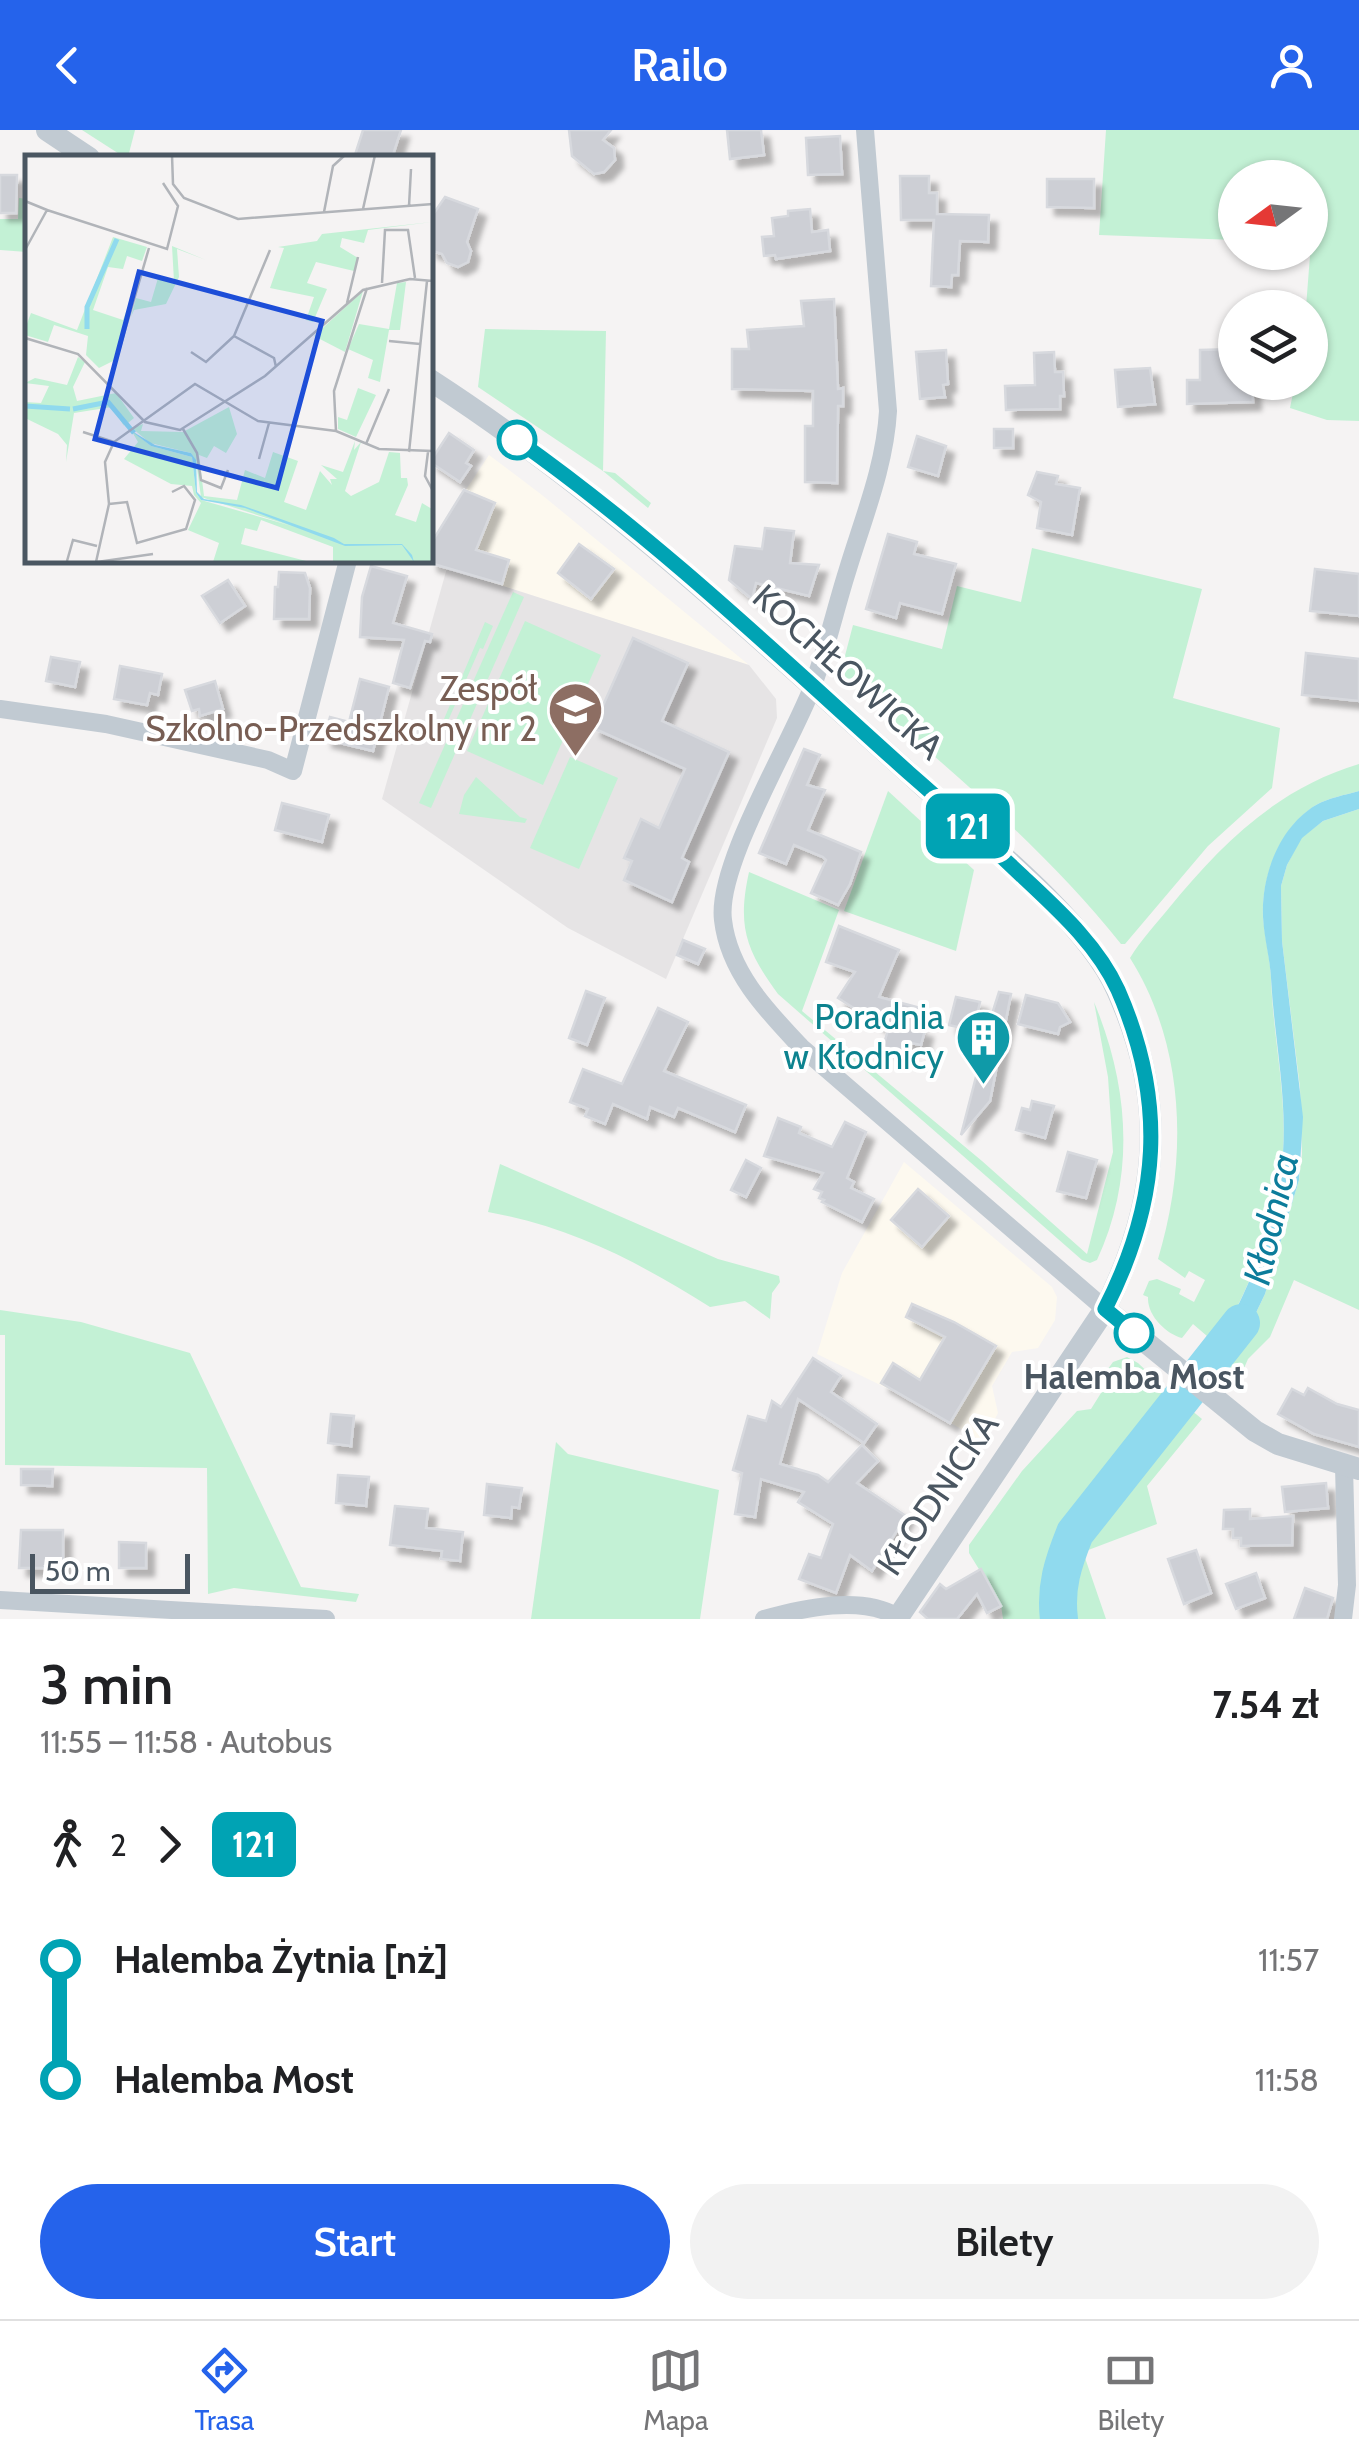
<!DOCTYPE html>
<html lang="pl">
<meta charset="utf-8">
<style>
body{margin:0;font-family:Cabin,sans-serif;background:#f2f2f2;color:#202124;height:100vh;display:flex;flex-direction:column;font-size:38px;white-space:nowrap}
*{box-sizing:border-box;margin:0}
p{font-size:32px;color:#757577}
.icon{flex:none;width:55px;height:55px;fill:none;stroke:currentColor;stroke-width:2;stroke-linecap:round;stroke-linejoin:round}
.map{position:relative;height:1489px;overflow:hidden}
.side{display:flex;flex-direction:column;background:#fff;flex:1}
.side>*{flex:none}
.badge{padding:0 20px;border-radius:15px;font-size:35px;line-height:65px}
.needle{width:65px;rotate:255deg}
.fabs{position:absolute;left:1218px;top:30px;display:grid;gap:20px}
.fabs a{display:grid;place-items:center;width:110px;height:110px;border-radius:50%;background:#fff;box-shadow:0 2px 8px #0004;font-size:50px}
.scale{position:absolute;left:30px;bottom:25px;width:160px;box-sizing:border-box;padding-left:10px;border:5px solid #4a5661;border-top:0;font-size:28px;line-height:35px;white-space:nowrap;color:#4a5661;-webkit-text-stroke:8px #fff;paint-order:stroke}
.map>.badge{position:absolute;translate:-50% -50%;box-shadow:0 0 0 5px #fff}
.legs{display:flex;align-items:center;gap:15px;height:110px;padding:0 40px;font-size:32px}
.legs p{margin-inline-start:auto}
.summary{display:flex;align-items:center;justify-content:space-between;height:170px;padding:0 40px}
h1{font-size:55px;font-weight:600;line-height:75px}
.cta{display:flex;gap:20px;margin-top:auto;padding:20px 40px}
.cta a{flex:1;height:115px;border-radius:60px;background:#2563eb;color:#fff;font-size:40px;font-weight:600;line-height:115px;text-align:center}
.cta a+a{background:#f2f2f2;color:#202124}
ul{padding:0 40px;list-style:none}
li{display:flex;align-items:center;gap:35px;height:120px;font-size:38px}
li i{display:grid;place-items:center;width:15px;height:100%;margin:0 12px;background:currentColor}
li i::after{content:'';width:25px;height:25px;margin:-12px;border:8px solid;border-radius:50%;background:#fff}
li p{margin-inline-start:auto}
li:first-child i{background:linear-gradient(#0000 50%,currentColor 0)}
li:last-child i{background:linear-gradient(currentColor 50%,#0000 0)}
header{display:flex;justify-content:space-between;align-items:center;height:130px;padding:0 40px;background:#2563eb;color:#fff;font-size:45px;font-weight:600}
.tab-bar{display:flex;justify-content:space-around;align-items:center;height:140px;border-top:2px solid #e0e0e0;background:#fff;font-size:28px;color:#757577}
.tab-bar a{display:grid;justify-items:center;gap:5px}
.tab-bar .current{color:#2563eb}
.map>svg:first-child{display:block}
.commercial{fill:#fdf9ef}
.education{fill:#e6e4e5}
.green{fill:#c3f1d5}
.water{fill:#90daee}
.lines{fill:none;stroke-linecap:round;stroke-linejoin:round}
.river{stroke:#90daee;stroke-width:38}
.building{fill:#cdcfd5;stroke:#d7d9de;stroke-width:2.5;filter:url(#shadow)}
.minor{stroke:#c1cad2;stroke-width:18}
.tertiary{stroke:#c1cad2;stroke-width:22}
.line-1-casing{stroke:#fff;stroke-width:22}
.line-1{stroke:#00a3b4;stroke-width:15}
.stop-1-dot{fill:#fff;stroke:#00a3b4;stroke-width:5}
.labels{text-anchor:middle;stroke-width:8;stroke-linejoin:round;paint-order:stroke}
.street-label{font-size:35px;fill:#4a5661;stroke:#fff}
.education-label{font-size:35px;fill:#785e54;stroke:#fff;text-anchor:end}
.culture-label{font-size:35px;fill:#0d838f;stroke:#fff;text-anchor:end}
.stop-label{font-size:35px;font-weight:bold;fill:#4a5661;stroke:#fff}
.water-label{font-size:38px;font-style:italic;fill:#0c7c9b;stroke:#fff}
.inset-river{fill:none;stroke:#90daee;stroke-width:5}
.inset-road{fill:none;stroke:#b1b4b9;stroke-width:2.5}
.view{fill:#1d4ed8;fill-opacity:0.15;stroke:#1d4ed8;stroke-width:5}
.inset-edge{fill:none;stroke:#4a5661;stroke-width:5}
</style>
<header><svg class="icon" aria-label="back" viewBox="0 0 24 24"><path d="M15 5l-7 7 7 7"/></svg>Railo<svg class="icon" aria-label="person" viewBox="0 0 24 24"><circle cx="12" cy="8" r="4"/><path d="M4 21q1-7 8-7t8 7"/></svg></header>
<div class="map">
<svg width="1359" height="1489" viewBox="0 0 1359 1489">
<defs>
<filter id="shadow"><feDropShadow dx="8" dy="8" stdDeviation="2.5" flood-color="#0004"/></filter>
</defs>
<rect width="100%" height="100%" fill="#f5f3f3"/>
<g class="commercial">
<polygon points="489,325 542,365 749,535 420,430 430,430 430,414"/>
<polygon points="904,1032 1052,1157 1057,1167 1055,1190 1038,1218 1012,1222 992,1256 998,1283 983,1312 917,1273 817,1224 842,1143"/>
</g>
<polygon class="education" points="447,438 749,535 776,569 777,588 666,849 568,798 382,669"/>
<g class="green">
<polygon points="82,0 135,0 128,27 124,27"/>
<polygon points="1106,0 1359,0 1359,291 1327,290 1290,278 1295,253 1310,252 1310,178 1306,177 1311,113 1310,48 1235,48 1235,110 1099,105"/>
<polygon points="19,68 27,69 27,122 0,120 0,89 18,89"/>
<polygon points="485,199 606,201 603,341 615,343 651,373 648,378 603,341 478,257"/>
<path d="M 1032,418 L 1202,459 L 1173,568 L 1280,598 L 1272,658 L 1208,716 L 1125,814 L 1121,814 C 1042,715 942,633 846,550 L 841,541 L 853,495 L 942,519 L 957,456 L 1021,472 Z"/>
<polygon points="513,462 524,467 431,678 419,673"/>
<polygon points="525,491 601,525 543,655 467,621"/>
<polygon points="485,492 493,496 483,519 480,518 440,609 436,608"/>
<polygon points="570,627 618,648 579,739 530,718"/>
<path d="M 1359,634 L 1359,661 C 1345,665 1328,668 1316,675 C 1280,698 1261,746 1263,788 C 1265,808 1270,828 1271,848 C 1273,907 1287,965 1283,1023 C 1279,1086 1244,1179 1206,1228 L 1214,1212 L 1193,1194 L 1182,1208 C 1167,1204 1147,1186 1148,1167 L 1143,1165 L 1149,1151 L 1157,1149 L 1181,1159 L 1179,1164 L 1194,1172 L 1205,1150 L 1189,1141 L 1185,1148 L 1158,1129 C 1188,1030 1186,917 1130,828 C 1141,810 1156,794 1169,778 C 1221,714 1278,658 1359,634 Z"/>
<polygon points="476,647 520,687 527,689 525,693 459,684 464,665"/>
<polygon points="888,661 974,740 956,821 844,781"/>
<polygon points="1359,679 1359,1180 1294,1150 1270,1207 1248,1229 1241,1245 1224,1233 1252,1191 1265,1164 1299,1050 1302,1024 1300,958 1282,811 1281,756 1287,735 1301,708 1323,691"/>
<path d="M 749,742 L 839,780 L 802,881 L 982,1031 L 1087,1124 L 1113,1022 L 1108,947 L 1094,872 C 1129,956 1136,1046 1097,1130 L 1090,1133 L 1082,1130 L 778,864 C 746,820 737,797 749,742 Z"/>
<path d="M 500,1034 L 718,1129 L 779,1146 L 780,1152 L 772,1163 L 770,1189 L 745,1171 L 710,1177 C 636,1131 574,1098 488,1082 Z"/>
<polygon points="0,1180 81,1192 190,1223 301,1457 359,1464 356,1472 234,1458 208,1464 207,1338 5,1335 5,1205 0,1205"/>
<polygon points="1127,1227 1138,1233 1174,1267 1133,1320 1145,1327 1185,1275 1202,1289 1147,1356 1157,1394 1083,1422 1106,1489 1003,1489 1001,1475 969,1423 969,1415 1022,1341 1077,1281 1091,1279 1101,1263 1097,1254 1113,1232"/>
<polygon points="556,1312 568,1324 719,1360 700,1489 531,1489"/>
</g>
<path class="water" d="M 1359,661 L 1359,679 L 1323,691 L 1302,708 L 1287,735 L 1281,756 L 1282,811 L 1303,987 L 1299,1050 L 1265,1164 L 1252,1191 L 1218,1239 L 1206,1228 C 1244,1180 1279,1085 1283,1023 C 1287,965 1274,906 1271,848 C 1270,828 1264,808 1263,787 C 1261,746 1279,697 1316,675 C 1328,668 1345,665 1359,661 Z"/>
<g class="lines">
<path class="river" d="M 1059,1489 C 1055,1457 1063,1433 1075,1403 L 1241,1193"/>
</g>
<g class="building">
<polygon points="363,0 401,0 392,28 354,28"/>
<polygon points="569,0 611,0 603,10 614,18 615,30 604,42 594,44 572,26"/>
<polygon points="727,0 761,0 764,25 730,29"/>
<polygon points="840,6 842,44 808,45 806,8"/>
<polygon points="0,45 17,45 16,83 0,83"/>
<polygon points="900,46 929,46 929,63 937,63 937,84 989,85 988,112 960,111 958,145 952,145 951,157 931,156 934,90 901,90"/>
<polygon points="1047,49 1094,49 1094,78 1047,77"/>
<polygon points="445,67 478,79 467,112 471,121 468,132 458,137 447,133 442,124 430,120 430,89"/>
<polygon points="810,79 812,102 828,100 830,121 776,129 775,125 764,126 762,107 774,106 772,88 788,86 788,81"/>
<polygon points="834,169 838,259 843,258 843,276 838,276 837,353 805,352 805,296 813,296 813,261 732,259 732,219 749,219 747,200 804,196 801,171"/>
<polygon points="1235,219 1235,252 1252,252 1253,272 1187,274 1187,250 1200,250 1200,220"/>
<polygon points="946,220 948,254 943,255 945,267 920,269 916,222"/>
<polygon points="1054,222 1055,242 1063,242 1064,266 1060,266 1060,279 1006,280 1005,256 1035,255 1034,223"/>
<polygon points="1150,238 1155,274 1118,277 1115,240"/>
<rect x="994" y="299" width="19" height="19"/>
<polygon points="449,303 474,320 466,333 471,336 460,352 430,332"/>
<polygon points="917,306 946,316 938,346 908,337"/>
<polygon points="1037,342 1058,346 1056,354 1080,358 1072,405 1037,398 1041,372 1028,365"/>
<polygon points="464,360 495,373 476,420 509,430 502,454 430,433 430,415"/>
<polygon points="765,398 794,401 790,433 819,435 809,466 756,453 752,469 729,450 735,416 762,419"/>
<polygon points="888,404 917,412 914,424 956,434 942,484 900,473 896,488 866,479"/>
<polygon points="579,414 614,439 591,469 558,443"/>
<polygon points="371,436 407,446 393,493 432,504 430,512 425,511 410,558 393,553 404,510 360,507 362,467"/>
<polygon points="1315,439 1359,444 1359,486 1310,481"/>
<polygon points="279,442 305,443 310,458 309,489 274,489 275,457 278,457"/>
<polygon points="228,450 245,476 220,493 202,466"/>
<polygon points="633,508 688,533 662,591 729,622 682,728 689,732 672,772 624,750 632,731 624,728 641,689 659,698 685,639 593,598"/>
<polygon points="1306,523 1359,529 1359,571 1302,565"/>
<polygon points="51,527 80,532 75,557 46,551"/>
<polygon points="120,536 162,544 158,565 150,563 147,575 114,569"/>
<polygon points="360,549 389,557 373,621 324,609 330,587 349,592"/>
<polygon points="215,551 223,579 200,586 199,579 192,581 185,560"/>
<polygon points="804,619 820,625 807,655 825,660 808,700 861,722 850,754 838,775 811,763 826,730 823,727 794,715 786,734 759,723"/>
<polygon points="282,673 329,685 322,712 275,700"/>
<polygon points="839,796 899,820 879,867 920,878 915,898 925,900 921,915 906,912 903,922 883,917 888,900 838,868 855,842 826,832"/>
<polygon points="683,810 705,819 698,834 677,825"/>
<polygon points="586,861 605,868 587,915 569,908"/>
<polygon points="999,862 1011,864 990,971 961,1005 987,904 949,895 956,867 980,872 978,881 992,884"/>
<polygon points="1026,865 1058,873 1070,892 1060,897 1058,904 1018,894"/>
<polygon points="658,878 688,892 664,941 746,975 735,1002 678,978 674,987 650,977 647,989 613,974 605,994 585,986 588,979 570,972 583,939 622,954"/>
<polygon points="1032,971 1054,976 1045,1008 1016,1000 1022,978 1030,980"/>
<polygon points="778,988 801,997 799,1003 832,1017 845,992 866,1002 847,1048 854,1052 851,1058 874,1069 862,1092 822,1072 824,1070 819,1068 822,1062 814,1059 823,1043 764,1026"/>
<polygon points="1068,1022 1097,1030 1086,1068 1057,1061"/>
<polygon points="746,1030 761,1038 746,1067 731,1060"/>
<polygon points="918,1059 949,1086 922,1117 891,1090"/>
<polygon points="912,1174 954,1192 996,1216 950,1293 881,1253 893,1233 920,1250 945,1207 906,1187"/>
<polygon points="813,1228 841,1246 831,1262 877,1294 864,1313 798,1269 780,1334 818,1345 828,1352 862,1315 878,1331 857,1353 906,1386 872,1441 850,1425 836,1463 799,1449 809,1424 821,1428 833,1394 798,1372 804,1362 761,1349 755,1387 735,1384 742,1343 733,1340 748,1286 766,1291 772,1271 781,1277"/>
<polygon points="1308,1258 1337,1274 1359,1280 1359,1317 1314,1304 1278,1284 1292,1259 1304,1265"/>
<polygon points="331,1284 354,1286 351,1316 328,1313"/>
<polygon points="21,1339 53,1339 52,1356 21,1355"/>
<polygon points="338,1345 369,1347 366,1376 336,1373"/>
<polygon points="1326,1353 1328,1378 1285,1382 1282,1357"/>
<polygon points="487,1354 522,1358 519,1378 512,1377 511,1388 484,1385"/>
<polygon points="395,1376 428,1379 426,1398 463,1402 460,1431 441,1429 442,1421 390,1415"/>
<polygon points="1250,1379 1250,1389 1293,1386 1292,1415 1241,1416 1241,1408 1233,1408 1233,1399 1223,1399 1224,1380"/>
<polygon points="21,1400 63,1400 63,1438 19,1438"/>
<polygon points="119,1412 146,1413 146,1438 119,1438"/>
<polygon points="1196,1420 1211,1463 1184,1474 1168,1429"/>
<polygon points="981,1439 1001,1476 987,1483 977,1464 957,1489 928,1489 920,1482 940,1454 946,1459"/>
<polygon points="1256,1443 1265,1468 1236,1479 1226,1454"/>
<polygon points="1305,1458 1333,1468 1327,1489 1294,1489"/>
</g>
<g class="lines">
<g class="minor">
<path d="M 865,0 L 888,281 C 885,336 863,389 847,442 C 835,480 826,521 812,558 C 790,615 716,736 723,790 C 729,842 767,881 801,917 L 1105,1179"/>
<polyline points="0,579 106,594 268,630 293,641 348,430"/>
<polyline points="0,1470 326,1489"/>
<path d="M 764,1489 C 803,1478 861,1465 898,1487"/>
<polyline points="1343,1489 1347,1455 1344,1336"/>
</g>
<g class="tertiary">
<polyline points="47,0 89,28"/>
<path d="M 430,250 C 608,365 763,512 920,653 C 978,705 1087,791 1117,860 C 1168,972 1159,1071 1105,1179 L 897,1489"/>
<polyline points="1105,1179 1255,1301 1278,1314 1359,1339"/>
</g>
</g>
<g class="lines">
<defs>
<path id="line-1" d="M 517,310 C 657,409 782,529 909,643 C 947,676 984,710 1021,745 C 1056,778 1097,814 1118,860 C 1167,972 1160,1071 1105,1179 L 1134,1203"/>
</defs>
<use href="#line-1" class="line-1-casing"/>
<use href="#line-1" class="line-1"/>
</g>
<defs>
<symbol id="school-pin" viewBox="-11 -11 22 30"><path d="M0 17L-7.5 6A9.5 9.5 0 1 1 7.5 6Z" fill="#8d6e63" stroke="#fff"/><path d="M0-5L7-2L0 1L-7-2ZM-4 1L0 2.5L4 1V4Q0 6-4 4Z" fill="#fff"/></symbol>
<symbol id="building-pin" viewBox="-11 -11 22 30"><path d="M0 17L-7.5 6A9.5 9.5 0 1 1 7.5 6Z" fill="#0f9aa8" stroke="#fff"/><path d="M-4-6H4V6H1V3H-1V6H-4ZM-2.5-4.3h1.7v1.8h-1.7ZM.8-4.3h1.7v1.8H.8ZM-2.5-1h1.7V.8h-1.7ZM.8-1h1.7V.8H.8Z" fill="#fff"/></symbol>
</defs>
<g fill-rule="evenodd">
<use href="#school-pin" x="544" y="548" width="63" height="86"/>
<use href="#building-pin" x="952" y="876" width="63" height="86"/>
</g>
<g class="stop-1-dot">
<circle cx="517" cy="310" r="18"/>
<circle cx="1134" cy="1203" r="18"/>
</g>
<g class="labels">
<g class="street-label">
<text transform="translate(848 542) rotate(42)" y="12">KOCHŁOWICKA</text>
<text transform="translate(938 1364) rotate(-56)" y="12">KŁODNICKA</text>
</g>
<g class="education-label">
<text x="537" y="571">Zespół<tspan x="537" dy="40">Szkolno-Przedszkolny nr 2</tspan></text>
</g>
<g class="culture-label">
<text x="944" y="899">Poradnia<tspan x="944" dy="40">w Kłodnicy</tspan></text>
</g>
<g class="stop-label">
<text x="1134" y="1259">Halemba Most</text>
</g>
<g class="water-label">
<text transform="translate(1271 1089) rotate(-77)" y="13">Kłodnica</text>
</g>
</g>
<g transform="translate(25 25)">
<rect width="408" height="408" fill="#f5f3f3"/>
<path d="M 407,67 L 343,75 L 339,88 L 317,83 L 315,92 L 333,103 L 329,116 L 291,107 L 282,128 L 302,134 L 288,167 L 281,165 L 289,142 L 245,133 L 259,93 L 253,92 L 292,86 L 297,79 ZM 88,82 L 122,92 L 117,106 L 102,101 L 98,114 L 83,112 L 68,155 L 98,165 L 114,122 L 88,206 L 74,213 L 61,200 L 63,181 L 29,170 L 23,187 L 0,180 L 0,174 L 6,158 L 52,175 ZM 147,91 L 181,105 L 152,94 L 154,122 L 141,149 L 109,155 L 106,162 L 111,143 L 126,147 L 133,123 L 149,126 ZM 381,127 L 375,175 L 364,175 L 355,227 L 343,223 L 348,205 L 323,194 L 334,169 L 364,174 L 372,128 ZM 338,136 L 320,197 L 289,181 ZM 53,202 L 60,207 L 48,232 L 52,246 L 91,238 L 109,263 L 103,268 L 97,262 L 99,271 L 87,252 L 49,258 L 41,307 L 42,290 L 33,279 L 0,263 L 0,247 L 16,248 L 24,231 L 0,228 L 10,223 L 42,230 ZM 333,233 L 351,240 L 331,282 L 313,274 L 313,262 L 322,265 ZM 204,252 L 212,279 L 201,298 L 189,291 L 182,303 L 174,300 L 179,341 L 212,345 L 220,315 L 240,323 L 248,297 L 273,306 L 259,347 L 281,355 L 295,316 L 307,330 L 305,324 L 312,324 L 296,310 L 318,317 L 330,286 L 329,295 L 336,287 L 320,336 L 326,341 L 354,327 L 364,297 L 375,298 L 376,323 L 382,323 L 383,330 L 370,360 L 391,367 L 397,348 L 407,354 L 407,407 L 308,407 L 308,392 L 236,365 L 232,376 L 220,373 L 216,389 L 285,407 L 188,407 L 194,388 L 163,375 L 176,348 L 169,340 L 167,331 L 146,329 L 99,304 L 113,287 L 106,275 L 126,291 L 167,302 L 171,338 L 176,345 L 267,371 L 176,342 L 171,306 L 166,298 L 125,288 L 107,273 L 118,269 L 116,276 L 158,277 Z" fill="#c3f1d5"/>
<path d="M 105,275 L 130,290 L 166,298 L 171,305 L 172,337 L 179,344 L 216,350 L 309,383 L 319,389 L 377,389 L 387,400 L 389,407 L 377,390 L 320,391 L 220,353 L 176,345 L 171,338 L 167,302 L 126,291 Z" fill="#90daee"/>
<path class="inset-river" d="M 62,174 L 62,152 L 92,84M 0,251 L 45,254M 48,254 L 83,247 L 109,278"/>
<path class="inset-road" d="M 147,0 L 148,29 L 159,43 L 213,64 L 408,49M 0,46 L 22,55 L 0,95M 384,51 L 386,14M 338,54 L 350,0M 22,55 L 142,94 L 153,51 L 138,28M 299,57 L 308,11 L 320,0M 245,95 L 209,181 L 249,203 L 251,212M 357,128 L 360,75 L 383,75 L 390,123M 322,148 L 333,102M 0,183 L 53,199 L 120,267 L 155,275 L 240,221 L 338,135 L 385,124 L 408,126M 364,186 L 395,189M 166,197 L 181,207 L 209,181M 85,227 L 124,93M 158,274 L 172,298 L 176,325 L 196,333 L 203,315M 311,276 L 309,236 L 342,133M 58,277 L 89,287M 341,289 L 364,234M 384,297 L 402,126M 403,297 L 400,321 L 408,336M 234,304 L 244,268M 84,349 L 102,347 L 112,388 L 161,374 L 170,345 L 159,331 L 147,337M 42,406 L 48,385 L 72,391M 71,407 L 84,349 L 80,307 L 89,287 L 170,229 L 233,266 L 311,276 L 354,294 L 408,296M 72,407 L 128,399"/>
<path class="view" d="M 114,117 L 297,166 L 252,333 L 70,284 Z"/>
<rect width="408" height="408" class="inset-edge"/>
</g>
</svg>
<div class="fabs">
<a><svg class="needle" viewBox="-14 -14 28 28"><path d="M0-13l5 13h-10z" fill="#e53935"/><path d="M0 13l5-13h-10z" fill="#757577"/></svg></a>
<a><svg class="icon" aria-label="layers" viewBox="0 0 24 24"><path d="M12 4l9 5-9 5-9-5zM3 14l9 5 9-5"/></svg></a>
</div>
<div class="scale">50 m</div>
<b class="badge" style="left:968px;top:696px;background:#00a3b4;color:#fff">121</b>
</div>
<section class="side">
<div class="summary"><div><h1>3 min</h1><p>11:55 – 11:58 · Autobus</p></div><b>7.54 zł</b></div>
<div class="legs"><svg class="icon" aria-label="walk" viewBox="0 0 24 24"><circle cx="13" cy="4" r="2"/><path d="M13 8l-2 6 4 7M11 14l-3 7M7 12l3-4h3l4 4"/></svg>2<svg class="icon" aria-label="forward" viewBox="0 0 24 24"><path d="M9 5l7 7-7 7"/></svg><b class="badge" style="background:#00a3b4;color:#fff">121</b></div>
<ul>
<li><i style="color:#00a3b4"></i><b>Halemba Żytnia [nż]</b><p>11:57</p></li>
<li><i style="color:#00a3b4"></i><b>Halemba Most</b><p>11:58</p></li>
</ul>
<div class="cta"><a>Start</a><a>Bilety</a></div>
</section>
<nav class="tab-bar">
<a class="current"><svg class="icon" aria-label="directions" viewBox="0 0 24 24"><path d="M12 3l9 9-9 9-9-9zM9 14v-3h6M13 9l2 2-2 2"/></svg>Trasa</a>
<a><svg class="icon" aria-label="map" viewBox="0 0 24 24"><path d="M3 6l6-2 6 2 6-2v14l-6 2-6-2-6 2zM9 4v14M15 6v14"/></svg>Mapa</a>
<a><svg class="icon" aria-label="tickets" viewBox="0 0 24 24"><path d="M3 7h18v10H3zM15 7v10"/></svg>Bilety</a>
</nav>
